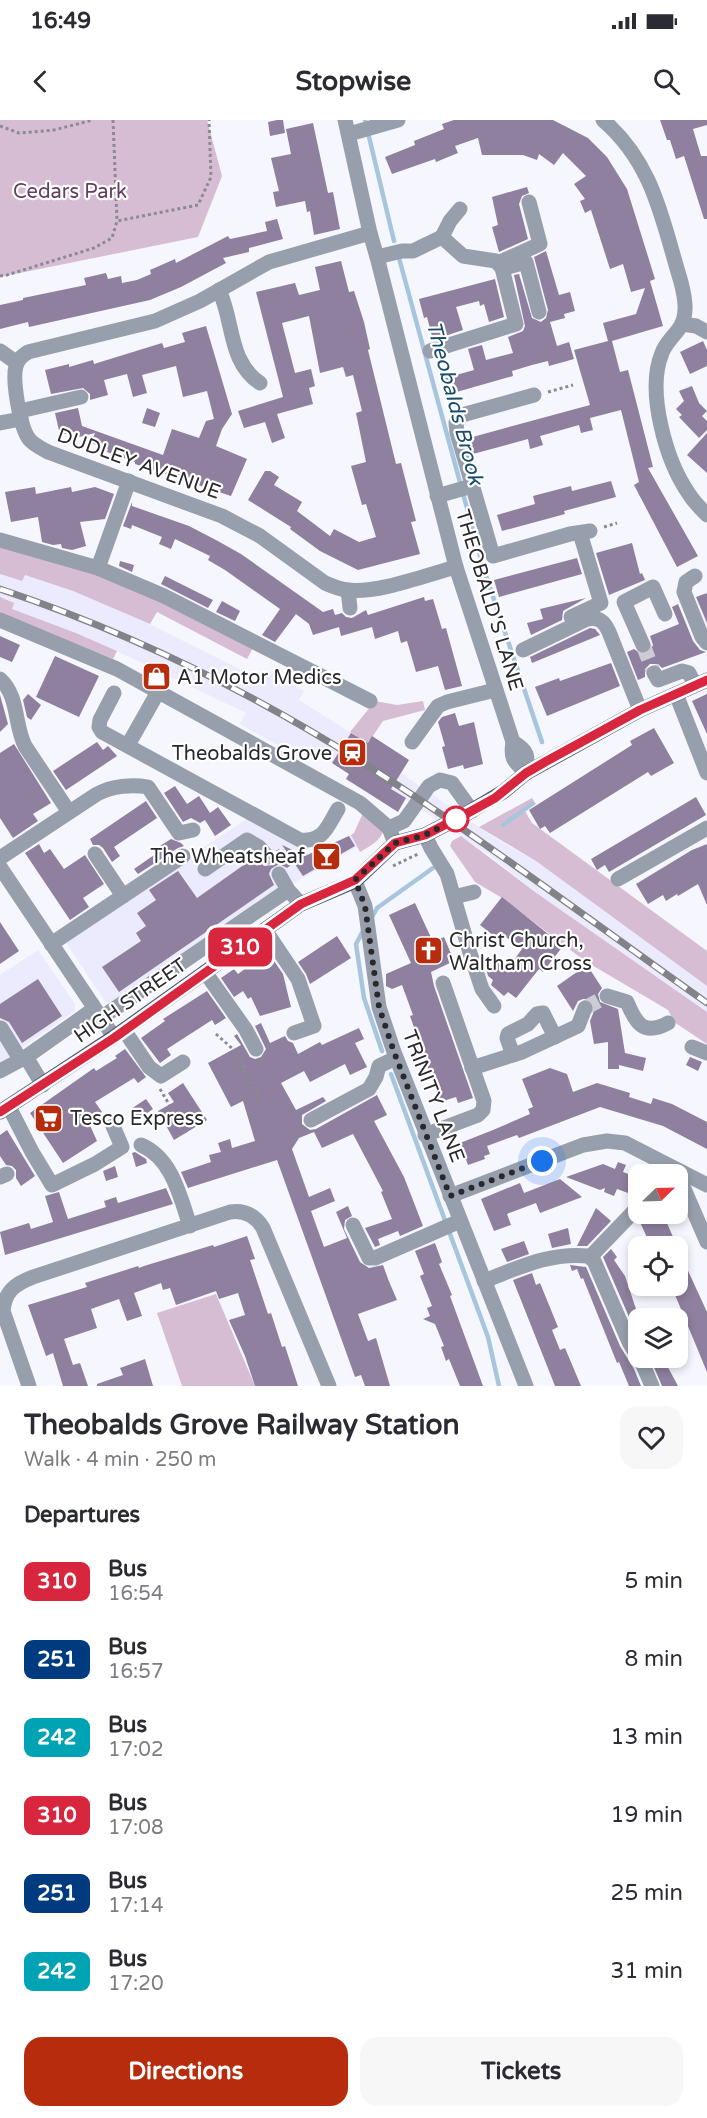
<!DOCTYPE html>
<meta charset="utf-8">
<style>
body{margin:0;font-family:"Varela Round",sans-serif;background:#f7f7f7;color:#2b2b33;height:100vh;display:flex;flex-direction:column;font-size:22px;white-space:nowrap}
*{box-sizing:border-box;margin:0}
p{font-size:20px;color:#7c7c81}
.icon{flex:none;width:33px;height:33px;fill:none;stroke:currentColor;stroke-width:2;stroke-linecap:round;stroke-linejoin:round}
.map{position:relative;height:1266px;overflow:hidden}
.panel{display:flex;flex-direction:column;background:#fff;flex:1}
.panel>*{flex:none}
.badge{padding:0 12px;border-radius:9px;font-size:21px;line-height:39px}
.needle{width:39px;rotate:67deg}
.buttons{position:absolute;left:628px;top:1044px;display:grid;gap:12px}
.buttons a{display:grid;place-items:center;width:60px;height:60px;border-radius:12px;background:#fff;box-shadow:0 3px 9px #0003;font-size:30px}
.you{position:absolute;width:30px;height:30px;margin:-15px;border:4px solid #fff;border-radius:50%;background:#1a73e8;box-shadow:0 0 0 9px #1a73e833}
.map>.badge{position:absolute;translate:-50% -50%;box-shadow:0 0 0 3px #fff}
h2{padding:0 24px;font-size:22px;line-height:54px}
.round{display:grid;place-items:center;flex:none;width:63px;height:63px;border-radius:18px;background:#f7f7f7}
.overview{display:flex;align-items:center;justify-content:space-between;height:102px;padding:0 24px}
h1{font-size:28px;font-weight:800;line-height:45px}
.action{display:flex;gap:12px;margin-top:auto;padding:12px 24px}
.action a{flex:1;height:69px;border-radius:18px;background:#b72c0c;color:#fff;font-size:24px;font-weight:800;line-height:69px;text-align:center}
.action a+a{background:#f7f7f7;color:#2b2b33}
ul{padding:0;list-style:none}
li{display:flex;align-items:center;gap:18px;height:78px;padding:0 24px}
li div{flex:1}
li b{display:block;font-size:22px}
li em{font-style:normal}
li .badge{min-width:66px;font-weight:700;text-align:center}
.status{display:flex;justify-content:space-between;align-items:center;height:42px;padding:0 30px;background:#fff;direction:ltr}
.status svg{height:16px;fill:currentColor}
header{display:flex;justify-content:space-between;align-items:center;height:78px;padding:0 24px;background:#fff;font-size:27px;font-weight:800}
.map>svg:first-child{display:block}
.built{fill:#ebebfd}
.green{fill:#d6bdd4}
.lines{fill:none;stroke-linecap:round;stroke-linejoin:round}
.stream{stroke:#a7c6de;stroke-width:4.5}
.building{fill:#8e809e}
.minor-tunnel{stroke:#cccdd4;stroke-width:15;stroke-dasharray:15 8;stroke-linecap:butt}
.path{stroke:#8a8a91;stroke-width:3;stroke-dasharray:3 3;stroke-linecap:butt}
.minor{stroke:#989fac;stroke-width:15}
.major{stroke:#4c576e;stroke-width:15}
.rail-casing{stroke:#828289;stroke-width:7}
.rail{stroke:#fff;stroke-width:4.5;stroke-dasharray:14;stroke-linecap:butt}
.line-casing{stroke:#fff;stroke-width:14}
.line{stroke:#d7263d;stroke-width:9}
.walk{stroke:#28282d;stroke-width:6;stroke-dasharray:0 10.8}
.stop-dot{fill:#fff;stroke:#d7263d;stroke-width:3}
.labels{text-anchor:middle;stroke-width:4.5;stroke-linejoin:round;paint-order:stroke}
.park-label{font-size:20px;fill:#643d62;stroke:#fff}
.street-label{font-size:20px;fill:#28282d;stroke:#fff}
.poi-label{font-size:20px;fill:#28282d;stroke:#fff;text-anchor:start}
.water-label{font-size:21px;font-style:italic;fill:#194b6c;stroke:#fff}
</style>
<div class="status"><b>16:49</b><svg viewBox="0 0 49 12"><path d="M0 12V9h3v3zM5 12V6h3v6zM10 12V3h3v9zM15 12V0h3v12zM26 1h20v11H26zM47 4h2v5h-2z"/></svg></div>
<header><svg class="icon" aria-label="back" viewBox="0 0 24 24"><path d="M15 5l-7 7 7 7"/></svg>Stopwise<svg class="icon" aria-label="search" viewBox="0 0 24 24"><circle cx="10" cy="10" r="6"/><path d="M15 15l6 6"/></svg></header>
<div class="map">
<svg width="707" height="1266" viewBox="0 0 707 1266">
<rect width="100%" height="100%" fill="#f5f6fe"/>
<g class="built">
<polygon points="0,454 22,461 25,455 73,471 145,502 262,560 268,550 304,571 299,580 402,645 398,651 498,720 536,741 707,866 707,892 535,772 488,734 388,667 382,675 306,626 299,638 240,604 246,593 117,531 76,513 12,489 0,477"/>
<polygon points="247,699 308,733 351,715 357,727 299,760 236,799 114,882 106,883 63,818"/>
<polygon points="38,830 75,884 75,891 0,943 0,855"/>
</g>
<g class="green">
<polygon points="0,0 207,0 222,56 198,117 0,157"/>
<polygon points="0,426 87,450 170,483 254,526 247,539 157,492 150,504 73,471 25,455 22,461 0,454"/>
<polygon points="0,477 14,483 12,489 76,513 117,531 113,539 0,494"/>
<polygon points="375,581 397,585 423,581 425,590 383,601 368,623 350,612"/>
<polygon points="532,678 536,684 525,691 532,703 707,831 707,866 536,741 479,707"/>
<path d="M 363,693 L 384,709 C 381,721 370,726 360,732 L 351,715 L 354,713 Z"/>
<polygon points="461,716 535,772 707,892 707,924 674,902 668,890 585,841 502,778 475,762 450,726 452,721"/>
<polygon points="216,1174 255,1266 182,1266 157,1193"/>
</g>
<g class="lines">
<g class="stream">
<polyline points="365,0 394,121"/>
<polyline points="399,138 480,436"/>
<polyline points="483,447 542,622"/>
<polyline points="503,705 532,684"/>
<polyline points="371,799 377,788 433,748"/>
<polyline points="363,811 356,824 364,878 382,931"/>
<polyline points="391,954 488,1217 499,1266"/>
</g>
</g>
<g class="building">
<polygon points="277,0 283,0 285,13 270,16 268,2"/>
<polygon points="454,0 553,0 588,18 607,37 627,69 655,159 650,161 663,206 612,221 620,252 628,250 653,347 648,348 698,436 677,447 634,365 639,362 621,290 590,298 593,310 581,313 579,305 540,316 543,325 530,329 528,319 473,334 469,318 590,285 574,230 608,221 603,203 636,194 645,168 631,172 623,144 610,149 591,90 585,93 580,81 585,79 574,64 586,56 563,33 554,45 539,34 537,40 523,35 482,35 478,18 455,26 458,33 436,42 435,39 392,54 385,37 415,25 414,21 444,9 442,4"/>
<polygon points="660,0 707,0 707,5 693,9 701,36 707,36 707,99 704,99 684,36 676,39 670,20 667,20"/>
<polygon points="313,3 328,73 333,72 340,109 314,115 310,91 307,92 305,81 276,87 273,72 279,71 271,38 291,34 286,9"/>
<polygon points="527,67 529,73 522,76 519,84 528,119 499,132 492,107 498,105 492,77"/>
<polygon points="277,99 283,119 249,128 249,132 223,138 226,143 181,167 150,180 29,207 28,202 0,209 0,185 23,180 23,178 86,165 84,158 106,153 108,159 121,156 122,163 137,160 151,154 150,150 175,139 176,143 228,116 230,119 267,111 265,102"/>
<polygon points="546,131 559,175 570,172 575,191 564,194 565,198 550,202 557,226 569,222 574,239 549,246 548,241 532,245 512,251 513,256 446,275 442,259 474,250 468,229 482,225 486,240 513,233 508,217 523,211 525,206 514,155 519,154 532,198 541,202 546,198 548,190 534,137"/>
<polygon points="341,141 349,172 354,171 364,202 370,229 368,230 396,344 401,343 416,401 411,402 420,434 358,450 320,431 290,409 291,407 248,380 265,351 270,351 279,357 274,365 302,382 297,391 330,416 334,409 359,422 376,417 366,384 362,385 351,346 366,342 356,293 362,291 353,255 346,257 343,247 320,253 309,196 282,203 295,253 311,249 315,266 309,268 313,284 277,294 285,318 272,323 265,302 244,308 238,291 283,277 256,172 295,163 299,175 320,170 315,147"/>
<polygon points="495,159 504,197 489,202 484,184 480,186 479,181 456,187 463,210 433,220 427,197 424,198 419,179"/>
<polygon points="206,206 232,294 222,309 216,326 247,339 231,376 135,344 135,342 107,332 108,329 91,323 95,313 75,318 74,312 60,315 55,293 78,288 82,306 163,335 172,309 199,318 206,301 214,299 207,271 183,277 176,246 142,255 147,273 133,277 127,254 104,260 108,275 90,280 90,274 83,268 51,274 45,250 69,244 69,247 93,240 94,244 162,223 164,228 185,222 182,213"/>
<polygon points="703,221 707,230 707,246 690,254 680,232"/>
<polygon points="692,266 699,283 707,291 702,296 707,301 707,310 699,318 679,297 682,295 676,289 684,281 679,271"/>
<polygon points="147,288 160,293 155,307 142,303"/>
<polygon points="707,313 707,353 687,335"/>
<polygon points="611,361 616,377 564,391 565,394 502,411 497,395 535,384 533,376 571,366 572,371"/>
<polygon points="35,367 36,374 71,367 72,372 95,367 114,374 105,399 80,402 86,426 72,430 62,428 61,424 53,425 42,422 38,397 11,402 5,372"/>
<polygon points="132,382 132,386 189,406 216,420 241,434 323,492 333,489 335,495 342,493 346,497 352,498 366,490 368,495 424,477 425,481 433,479 442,509 446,508 462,566 445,570 438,546 416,552 407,521 401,523 398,511 375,519 372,507 341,516 339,507 313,515 309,504 296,494 275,522 262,515 280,489 225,450 208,440 210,436 175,419 171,429 159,424 162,417 132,405 131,409 123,406"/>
<polygon points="632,423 640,454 642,453 645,460 609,475 596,433"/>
<polygon points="577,438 582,454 499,477 494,460"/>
<polygon points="120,441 134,445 132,452 119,446"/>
<polygon points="165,456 213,480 208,488 161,464"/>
<polygon points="707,473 707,503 696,477"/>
<polygon points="586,478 563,491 562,500 531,515 527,503 543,499 540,489"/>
<polygon points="222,481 240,491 235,501 216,492"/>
<polygon points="678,484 693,521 700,530 706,532 662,548 658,544 650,544 645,549 645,557 638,560 627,532 634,529 643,535 650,531 653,525 650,516 679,504 672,487"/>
<polygon points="590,508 595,509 600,515 532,543 530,537"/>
<polygon points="0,516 20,525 12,542 0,537"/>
<polygon points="55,536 99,556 79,597 36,577"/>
<polygon points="611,543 620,566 547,596 535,567 559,558 560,561"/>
<polygon points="28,574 41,585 31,600 27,597 23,580"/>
<polygon points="707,574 707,614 692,581"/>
<polygon points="0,575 8,604 0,612"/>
<polygon points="455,593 459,606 474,602 483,644 464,649 463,645 448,649 442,627 445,626 438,602 442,597"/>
<polygon points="654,608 674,643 651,656 648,652 550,713 545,706 540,709 529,690 632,625 630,621"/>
<polygon points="351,613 368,623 372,616 409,640 391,669 406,678 398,692 346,659 349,654 332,643"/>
<polygon points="97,622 103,630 108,626 117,636 66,670 53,651"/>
<polygon points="14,624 51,683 33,694 38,701 13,718 0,698 0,633"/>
<polygon points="175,666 187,684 199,676 210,693 218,687 231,705 215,716 205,700 200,703 191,698 183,702 164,673"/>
<polygon points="696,677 706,695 609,752 605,745 597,750 591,739"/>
<polygon points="146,681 157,698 114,727 120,736 112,742 103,728 99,725 93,725 90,719"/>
<polygon points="349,716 355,726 303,756 282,725 305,736"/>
<polygon points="171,719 181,723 184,726 178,728 138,754 134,749 157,733 155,729"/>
<polygon points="39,724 44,733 50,729 64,749 85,735 104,764 83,778 89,787 70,800 25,733"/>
<polygon points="707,724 707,785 698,764 678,776 677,774 666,781 663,775 648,784 636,764 692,730"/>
<polygon points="279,729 291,745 287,748 279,744 271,749 269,754 274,765 119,872 102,847 141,821 136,813 146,806 137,793 156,780 149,770 178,751 197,778 255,737 264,746 274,745 277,739 276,731"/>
<polygon points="502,777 563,826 543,852 539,849 516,878 508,872 504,876 491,865 493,860 488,856 487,852 496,839 508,848 522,829 502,814 498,819 480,805"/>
<polygon points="415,783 433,822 444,817 454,841 431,852 434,866 473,978 458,983 456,977 440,982 410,896 413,895 402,865 392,869 386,866 386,854 411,843 389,795"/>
<polygon points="0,802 19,831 0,844"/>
<polygon points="337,816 351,838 310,864 306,854 298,842"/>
<polygon points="268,832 283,854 291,887 260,896 251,877 248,879 243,871 234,877 221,858 234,849 238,854"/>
<polygon points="587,845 602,868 598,874 600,882 618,889 625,933 646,938 643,951 619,945 619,949 608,949 608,922 594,924 590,901 594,891 593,882 589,879 583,879 578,881 573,891 557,866"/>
<polygon points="38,859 62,896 22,923 9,902 0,898 0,884"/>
<polygon points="207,871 226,898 215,905 212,900 167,929 171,935 160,943 141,918 165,901 163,899"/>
<polygon points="261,903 270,923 285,916 288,921 293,923 298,934 320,922 322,925 359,908 364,919 355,923 367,947 350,955 345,944 310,962 304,951 281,963 296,990 323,977 326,981 302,995 302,1004 310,1010 316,1009 377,975 387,995 374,1001 404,1057 423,1106 400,1116 398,1111 378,1119 380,1125 375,1127 365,1108 392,1099 381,1072 383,1071 353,1014 322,1028 314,1012 299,1018 292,1029 309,1077 330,1068 335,1081 311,1091 324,1127 347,1118 336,1092 348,1086 352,1096 345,1100 344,1109 360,1142 369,1148 383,1145 388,1159 397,1180 358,1194 368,1221 376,1218 390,1266 365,1266 361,1255 355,1257 277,1040 188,1068 181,1052 211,1042 209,1035 221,1032 218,1023 230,1019 232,1028 255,1021 243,981 231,987 208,943 241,925 234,916 237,914 250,937 255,939 261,937 266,929 255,906"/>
<polygon points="125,929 146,957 138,963 134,958 95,982 102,992 88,1001 97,1021 63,1043 30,993 94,948 96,951 117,938 115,936"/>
<polygon points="690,937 702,942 698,951 686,945"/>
<polygon points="550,948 567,954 573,972 597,963 630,973 629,977 651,984 653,978 672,984 707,1002 707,1029 663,1006 600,987 519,1018 517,1015 487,1026 490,1034 484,1036 485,1039 468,1045 460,1023 493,1010 530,994 528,989 533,987 522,959"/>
<polygon points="183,963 207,1000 174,1020 158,991 174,982 168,973"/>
<polygon points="146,979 153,989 138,999 131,989"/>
<polygon points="7,1010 35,1056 21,1066 16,1058 16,1050 12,1046 6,1045 0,1036 0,1015"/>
<polygon points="135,1032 146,1039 147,1043 136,1047 132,1033"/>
<polygon points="618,1042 626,1045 623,1052 639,1058 639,1077 617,1069 614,1076 604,1072 605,1068 600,1070 566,1057 603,1044 615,1049"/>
<polygon points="115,1046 118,1057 106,1061 103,1051"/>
<polygon points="560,1059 582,1077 540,1093 536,1083 507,1094 511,1105 494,1111 481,1079 520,1063 524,1073"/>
<polygon points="166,1068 173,1084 5,1135 0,1112 29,1103 31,1109 53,1102 45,1076 59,1072 68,1099 106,1087 104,1081 116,1077 118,1083"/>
<polygon points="596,1088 611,1101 587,1126 577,1126"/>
<polygon points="645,1094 663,1094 677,1126 651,1126 639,1100"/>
<polygon points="568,1108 571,1124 552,1128 548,1114"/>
<polygon points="247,1116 255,1139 250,1140 268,1194 271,1193 282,1227 285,1226 298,1266 255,1266 245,1236 229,1200 245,1195 238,1173 219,1179 216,1171 176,1185 170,1168 163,1170 161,1163 134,1173 142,1196 127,1201 119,1179 91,1189 97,1208 64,1219 73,1245 80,1243 88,1266 63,1266 53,1233 46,1236 28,1185 87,1167 85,1163 110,1155 138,1146 139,1148 144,1146 213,1125 214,1127"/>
<polygon points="524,1121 529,1134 507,1142 501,1129"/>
<polygon points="435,1123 442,1142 439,1144 452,1175 450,1176 483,1266 460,1266 449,1239 446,1241 441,1227 444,1226 435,1204 423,1199 430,1196 427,1188 432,1186 420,1156 424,1154 415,1131"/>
<polygon points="611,1129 617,1137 614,1140 625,1156 639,1198 639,1220 603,1137"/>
<polygon points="678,1129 707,1192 707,1252 673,1170 678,1168"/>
<polygon points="570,1145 586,1147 620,1226 634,1249 641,1266 629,1266 619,1242 617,1243 583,1158 581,1159 577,1149 572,1151"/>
<polygon points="532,1153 536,1165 540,1163 558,1207 552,1210 560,1230 565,1228 581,1266 555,1266 513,1160"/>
<polygon points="650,1238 663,1238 678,1266 662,1266"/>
<polygon points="145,1239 153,1266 97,1266 97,1264 123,1255 120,1248"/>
</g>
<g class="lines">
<g class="minor-tunnel">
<polyline points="643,525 654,553"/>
<polyline points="585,888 607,876"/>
</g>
<g class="path">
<polyline points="113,0 117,101"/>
<polyline points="0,6 19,13 54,10 93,0"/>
<polyline points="0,156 7,155 94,128 112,118 117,101 198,85 211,57 209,0"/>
<polyline points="548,272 573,265"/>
<polyline points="604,407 617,403"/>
<polyline points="361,627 366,626"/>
<polyline points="351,650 352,640"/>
<polyline points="393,746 420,733"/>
<polyline points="216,914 235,931 262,981"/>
<polyline points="160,969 186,1013"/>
</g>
<g class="minor">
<path d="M 345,0 L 370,113 L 377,137 L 456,447 L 513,622 C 510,639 514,641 526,653"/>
<path d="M 603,0 C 654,44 662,100 681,162 C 685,178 689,196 678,210 C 672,218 665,224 662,233 C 646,271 666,341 689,374 C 694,382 700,388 707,395"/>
<polyline points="349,14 398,0"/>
<path d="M 370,113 L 269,142 L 200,181 L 155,201 L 28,232 C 22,236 18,239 16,246 C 12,260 20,307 29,319 C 34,325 41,328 48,332 L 222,396 L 260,416 L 325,463 C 332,466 339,469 347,470 C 377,474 426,455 456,447"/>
<polyline points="377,137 402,131 413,131 442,117"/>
<polyline points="498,143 540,124 529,82"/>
<polyline points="508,147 526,142 539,192"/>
<path d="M 219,170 C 234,201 228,242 260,263"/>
<polyline points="682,204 696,206 707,212"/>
<polyline points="0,231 17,243"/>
<polyline points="430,231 516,204 502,148 496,141 463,136 442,117 450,101 460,89"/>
<polyline points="534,275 462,295 456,303 457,313 493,436 570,414 590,411"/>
<polyline points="20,291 81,277"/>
<polyline points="0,303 21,299"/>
<polyline points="437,376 472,366"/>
<polyline points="0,420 98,448 164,476 370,581"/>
<polyline points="98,448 129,361"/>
<polyline points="695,456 686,462 684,472 702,517 707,523"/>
<polyline points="348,470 350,488"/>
<polyline points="571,497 601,483 580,413"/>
<polyline points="0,500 117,549 360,683 389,708 395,723"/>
<polyline points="643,525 624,482 653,467 665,494"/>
<path d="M 523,530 L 587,499 C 599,497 604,501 609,512 L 640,590"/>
<polyline points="654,553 658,560 682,551 689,553 695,565"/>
<path d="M 0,559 C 19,576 14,604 25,626 L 69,692"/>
<path d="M 114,573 L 100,600 L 99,607 L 102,612 L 300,720 C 324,722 327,707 338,689"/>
<polyline points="676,574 707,653"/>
<polyline points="412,622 438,586 447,582 495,570"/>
<path d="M 513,622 C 529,631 528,636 526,653"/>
<polyline points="128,625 158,572"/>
<polyline points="389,708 404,701 429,666 440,660 452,663 472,691"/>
<polyline points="425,715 431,728 447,754 470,833 482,869 494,886"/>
<polyline points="95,734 123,776"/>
<path d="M 0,738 L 97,674 C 112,666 132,664 148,667 L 179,713 L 193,710"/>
<polyline points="0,747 114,917"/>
<polyline points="205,749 247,720 259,727 268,737"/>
<polyline points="279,754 288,770"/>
<polyline points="618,759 707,708"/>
<polyline points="355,761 365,786 379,887 394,932 526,1266"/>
<polyline points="454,777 474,772"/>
<polyline points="265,810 298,859 314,906 294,913"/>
<polyline points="51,824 183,736"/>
<polyline points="205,852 246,910 256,929"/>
<path d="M 607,876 L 627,882 C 636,904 644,916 668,903"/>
<polyline points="101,898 288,770 301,784"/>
<polyline points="1,908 20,939"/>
<polyline points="124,910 149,947 161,956 183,942"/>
<polyline points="692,927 707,933"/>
<polyline points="513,935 507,918 508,914 528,904 537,894 543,893 555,917"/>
<polyline points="26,937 43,965"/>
<polyline points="472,948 522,932 578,906 585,888"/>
<polyline points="0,951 26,937 94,889"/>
<polyline points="9,987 32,1032 52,1065 95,1044 122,1027 113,1006"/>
<polyline points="311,1000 369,969 376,957 379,946 396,938"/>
<polyline points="425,1015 478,995 483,990 484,981 443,863"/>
<path d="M 141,1025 C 172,1038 180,1076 190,1106"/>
<polyline points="678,1055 707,1122"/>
<polyline points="0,1057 7,1054"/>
<polyline points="450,1076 583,1025 607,1021 625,1023 707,1065"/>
<polyline points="353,1105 369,1138 375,1138 460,1101"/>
<polyline points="590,1137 639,1086"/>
<path d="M 484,1161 C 518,1148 550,1132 588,1136 L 594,1141 L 629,1222 L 643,1245 L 652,1266"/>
<path d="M 29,1266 L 3,1191 C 5,1171 15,1164 33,1157 L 230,1092 C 244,1090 255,1095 263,1108 L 329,1266"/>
</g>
<polyline class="major" points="0,992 114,917 301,784 355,761 395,723 425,715 466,694 503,672 526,653 640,590 707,560"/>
<defs>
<path id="rail" d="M 0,469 C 126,511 247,570 360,641 C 479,716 592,802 707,883"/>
</defs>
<use href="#rail" class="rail-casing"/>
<use href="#rail" class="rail"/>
</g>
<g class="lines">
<defs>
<polyline id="line" points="0,992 114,918 301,784 355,760 395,723 425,715 466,694 495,678 526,653 545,642 640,590 707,560"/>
</defs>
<use href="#line" class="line-casing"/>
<use href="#line" class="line"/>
<polyline class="walk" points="456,699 425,715 395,723 355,760 365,786 379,887 394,932 450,1076 542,1041"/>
</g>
<defs>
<symbol id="shop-square" viewBox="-11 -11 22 22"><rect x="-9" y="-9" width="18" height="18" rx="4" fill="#b72c0c" stroke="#fff"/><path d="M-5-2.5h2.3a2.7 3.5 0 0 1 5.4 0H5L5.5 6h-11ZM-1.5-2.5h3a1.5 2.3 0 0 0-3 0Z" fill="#fff"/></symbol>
<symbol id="station-square" viewBox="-11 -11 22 22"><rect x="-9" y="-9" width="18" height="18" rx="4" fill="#b72c0c" stroke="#fff"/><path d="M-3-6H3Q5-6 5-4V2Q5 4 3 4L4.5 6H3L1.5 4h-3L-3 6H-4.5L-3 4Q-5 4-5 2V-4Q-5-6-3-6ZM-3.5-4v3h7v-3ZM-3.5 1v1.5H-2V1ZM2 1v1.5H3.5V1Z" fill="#fff"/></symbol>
<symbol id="bar-square" viewBox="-11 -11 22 22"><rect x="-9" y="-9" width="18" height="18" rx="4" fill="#b72c0c" stroke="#fff"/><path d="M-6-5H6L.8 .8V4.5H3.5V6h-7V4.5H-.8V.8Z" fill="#fff"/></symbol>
<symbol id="church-square" viewBox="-11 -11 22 22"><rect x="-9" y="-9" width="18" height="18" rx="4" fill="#b72c0c" stroke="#fff"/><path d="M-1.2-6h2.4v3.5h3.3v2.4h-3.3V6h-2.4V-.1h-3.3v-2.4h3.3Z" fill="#fff"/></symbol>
<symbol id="supermarket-square" viewBox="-11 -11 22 22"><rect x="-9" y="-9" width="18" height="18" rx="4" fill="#b72c0c" stroke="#fff"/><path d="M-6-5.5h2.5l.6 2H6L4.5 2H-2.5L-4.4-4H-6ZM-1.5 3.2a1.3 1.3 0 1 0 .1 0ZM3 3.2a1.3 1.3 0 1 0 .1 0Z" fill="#fff"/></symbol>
</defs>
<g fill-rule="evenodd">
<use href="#shop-square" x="140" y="540" width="33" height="33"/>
<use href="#station-square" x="336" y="616" width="33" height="33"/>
<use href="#bar-square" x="310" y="720" width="33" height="33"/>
<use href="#church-square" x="412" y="814" width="33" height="33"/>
<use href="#supermarket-square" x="32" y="982" width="33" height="33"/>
</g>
<circle class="stop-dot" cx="456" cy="699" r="12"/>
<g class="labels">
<g class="park-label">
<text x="70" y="78">Cedars Park</text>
</g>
<g class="street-label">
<text transform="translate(139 343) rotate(20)" y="7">DUDLEY AVENUE</text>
<text transform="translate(490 480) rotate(73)" y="7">THEOBALD'S LANE</text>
<text transform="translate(130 880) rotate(-35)" y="7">HIGH STREET</text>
<text transform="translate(434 976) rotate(69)" y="7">TRINITY LANE</text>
</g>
<g class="poi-label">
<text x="177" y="564">A1 Motor Medics</text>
<text x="332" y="640" text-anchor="end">Theobalds Grove</text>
<text x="305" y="743" text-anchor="end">The Wheatsheaf</text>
<text x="449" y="827">Christ Church,<tspan x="449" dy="23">Waltham Cross</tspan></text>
<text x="70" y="1005">Tesco Express</text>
</g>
<g class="water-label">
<text transform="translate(455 283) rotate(75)" y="7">Theobalds Brook</text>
</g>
</g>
</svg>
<div class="buttons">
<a><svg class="needle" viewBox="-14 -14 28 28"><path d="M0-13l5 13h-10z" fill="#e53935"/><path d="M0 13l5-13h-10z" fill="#7c7c81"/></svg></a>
<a><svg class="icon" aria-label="locate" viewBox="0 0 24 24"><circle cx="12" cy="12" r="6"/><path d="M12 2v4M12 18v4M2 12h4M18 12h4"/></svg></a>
<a><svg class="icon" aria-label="layers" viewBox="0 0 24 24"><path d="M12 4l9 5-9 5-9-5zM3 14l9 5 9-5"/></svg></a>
</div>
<div class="you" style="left:542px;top:1041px"></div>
<b class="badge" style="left:240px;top:827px;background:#d7263d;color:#fff">310</b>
</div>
<section class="panel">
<div class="overview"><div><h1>Theobalds Grove Railway Station</h1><p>Walk · 4 min · 250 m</p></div><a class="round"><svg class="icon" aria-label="heart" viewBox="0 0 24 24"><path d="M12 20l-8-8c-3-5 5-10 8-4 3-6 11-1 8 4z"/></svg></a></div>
<h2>Departures</h2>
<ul>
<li><span class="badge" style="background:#d7263d;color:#fff">310</span><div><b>Bus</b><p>16:54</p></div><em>5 min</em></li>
<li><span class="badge" style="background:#003b80;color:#fff">251</span><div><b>Bus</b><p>16:57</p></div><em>8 min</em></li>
<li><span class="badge" style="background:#00a3b4;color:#fff">242</span><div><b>Bus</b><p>17:02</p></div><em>13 min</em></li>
<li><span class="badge" style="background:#d7263d;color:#fff">310</span><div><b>Bus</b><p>17:08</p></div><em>19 min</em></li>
<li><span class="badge" style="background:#003b80;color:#fff">251</span><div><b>Bus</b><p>17:14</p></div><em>25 min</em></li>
<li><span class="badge" style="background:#00a3b4;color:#fff">242</span><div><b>Bus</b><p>17:20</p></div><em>31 min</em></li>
</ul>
<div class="action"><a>Directions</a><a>Tickets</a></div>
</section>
